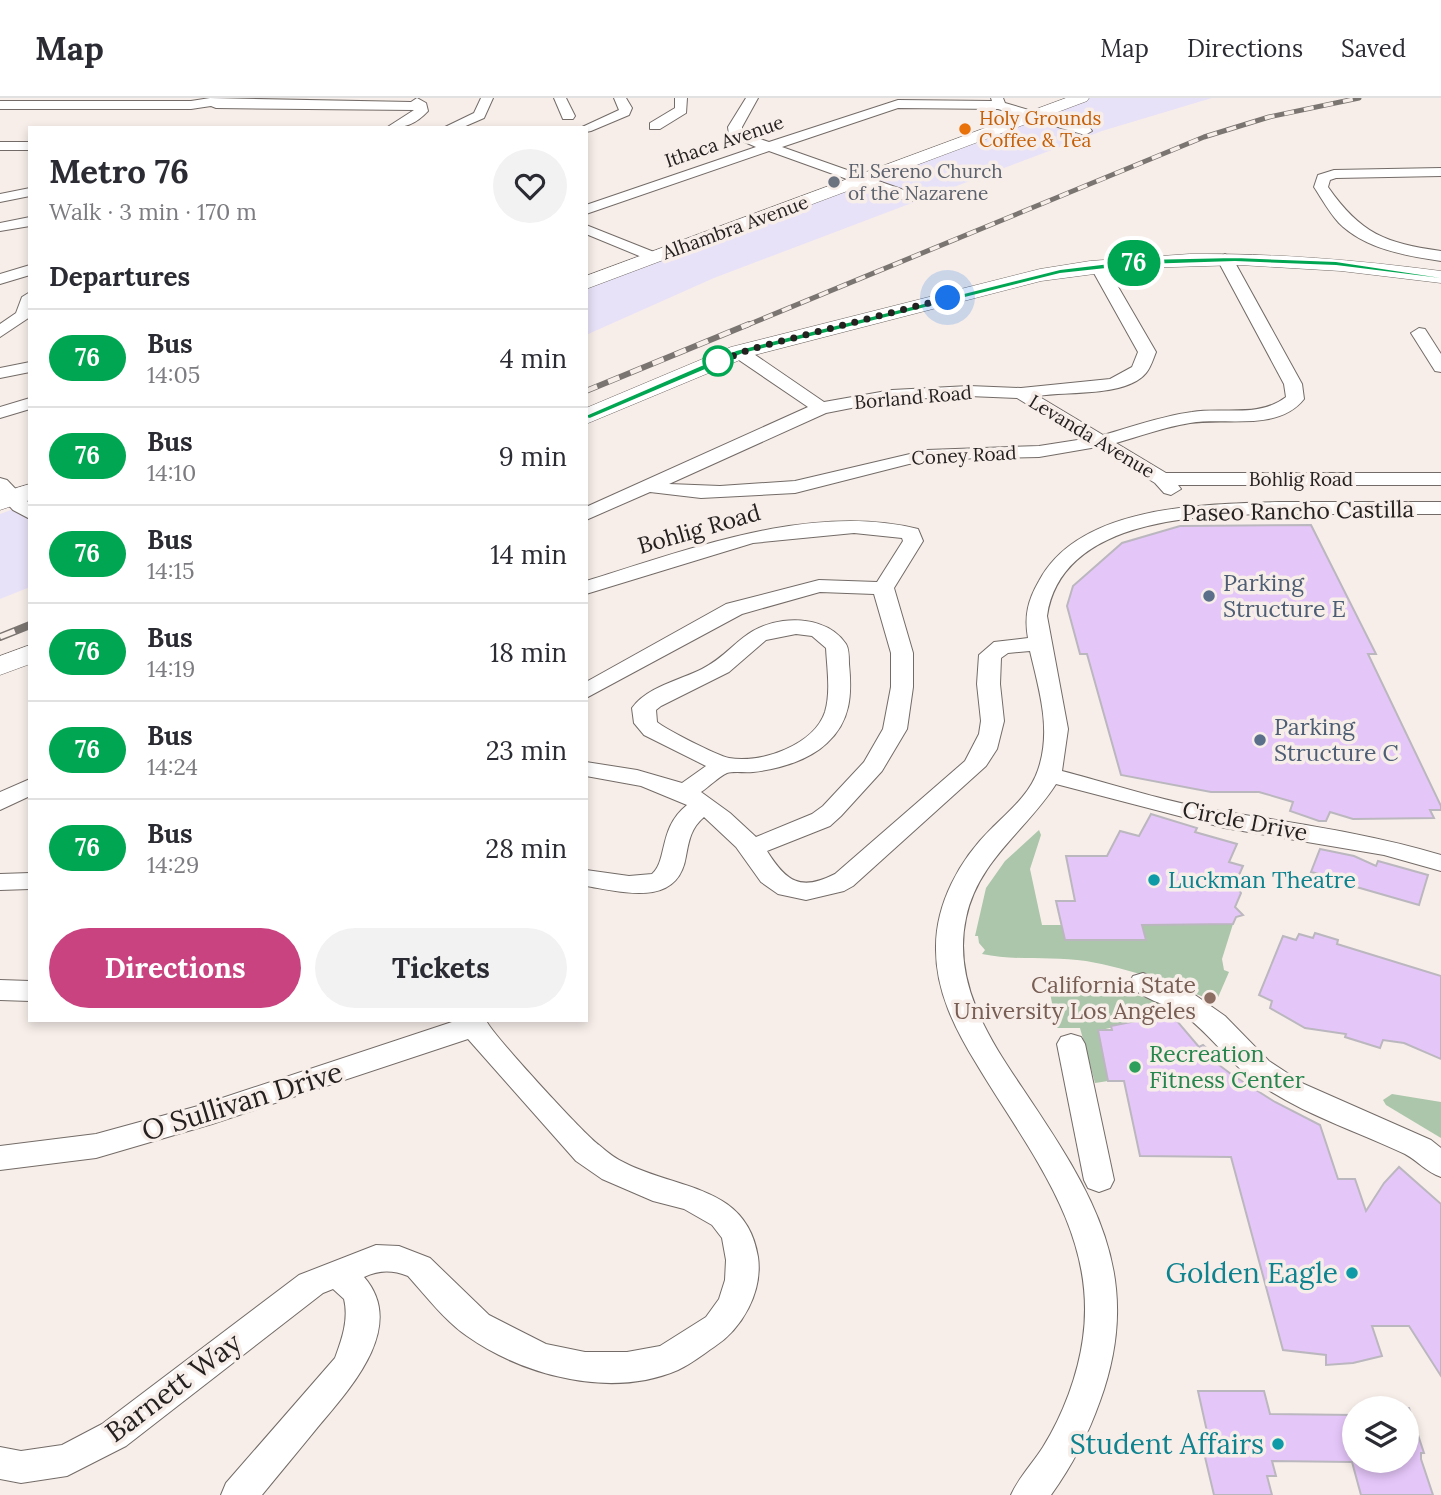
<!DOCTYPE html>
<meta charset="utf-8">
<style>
body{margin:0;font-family:Lora,serif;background:#f2f2f3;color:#2b2b33;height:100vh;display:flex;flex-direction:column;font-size:26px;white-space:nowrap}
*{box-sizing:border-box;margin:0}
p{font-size:23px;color:#7c7c81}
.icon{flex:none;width:38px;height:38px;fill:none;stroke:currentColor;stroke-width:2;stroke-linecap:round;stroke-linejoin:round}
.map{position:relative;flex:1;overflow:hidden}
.drawer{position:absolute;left:28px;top:28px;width:560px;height:896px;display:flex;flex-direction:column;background:#fff;border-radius:0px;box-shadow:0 4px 10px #0003}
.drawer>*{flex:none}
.badge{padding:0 14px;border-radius:23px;font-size:24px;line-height:46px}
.controls{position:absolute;left:1342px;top:1298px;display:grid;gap:14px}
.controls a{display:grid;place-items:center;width:77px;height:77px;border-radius:50%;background:#fff;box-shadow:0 4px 10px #0003;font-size:35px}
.you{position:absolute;width:35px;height:35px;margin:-18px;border:5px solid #fff;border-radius:50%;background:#1a73e8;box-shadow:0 0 0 10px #1a73e833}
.map>.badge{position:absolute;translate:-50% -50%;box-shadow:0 0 0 4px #fff}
h2{padding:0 21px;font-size:26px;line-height:63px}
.round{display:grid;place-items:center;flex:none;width:74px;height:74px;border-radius:37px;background:#f2f2f3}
.summary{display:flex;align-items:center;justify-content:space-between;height:119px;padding:0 21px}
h1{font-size:33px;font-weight:700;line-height:52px}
.cta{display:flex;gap:14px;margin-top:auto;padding:14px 21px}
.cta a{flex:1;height:80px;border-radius:42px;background:#ca4381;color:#fff;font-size:28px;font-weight:700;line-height:80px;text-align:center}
.cta a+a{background:#f2f2f3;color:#2b2b33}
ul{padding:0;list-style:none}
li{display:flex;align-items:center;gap:21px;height:98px;padding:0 21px;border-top:2px solid #e1e1e2}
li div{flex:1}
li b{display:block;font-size:26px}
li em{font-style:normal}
li .badge{min-width:77px;font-weight:700;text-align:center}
header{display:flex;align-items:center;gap:42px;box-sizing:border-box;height:98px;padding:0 35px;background:#fff;border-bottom:2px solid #e1e1e2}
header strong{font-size:33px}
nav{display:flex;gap:38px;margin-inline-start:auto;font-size:24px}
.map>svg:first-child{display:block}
.industrial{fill:#e8e2f8}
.green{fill:#abc6aa}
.building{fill:#e5c6f9;stroke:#bbb7be;stroke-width:2}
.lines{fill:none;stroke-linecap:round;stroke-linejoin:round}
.minor-casing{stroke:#736b67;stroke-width:2}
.major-casing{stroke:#736b67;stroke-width:1}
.minor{fill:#fff;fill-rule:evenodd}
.major{fill:#fff;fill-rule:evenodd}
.rail-far2-casing{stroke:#7b7572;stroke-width:5}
.rail-far1-casing{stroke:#7b7572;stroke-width:6}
.rail-casing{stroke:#7b7572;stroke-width:8}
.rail-far2{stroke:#f7eee9;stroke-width:3.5;stroke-dasharray:10;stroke-linecap:butt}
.rail-far1{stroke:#f7eee9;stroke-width:4.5;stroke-dasharray:12;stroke-linecap:butt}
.rail{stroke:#f7eee9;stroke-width:5;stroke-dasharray:16;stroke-linecap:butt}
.line{fill:#00a651;stroke:#fff;stroke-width:2}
.walk{stroke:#252120;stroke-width:7;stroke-dasharray:0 12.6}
.food-dot{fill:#e8710a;stroke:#f7eee9;stroke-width:2.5}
.worship-dot{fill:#6b7280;stroke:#f7eee9;stroke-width:2.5}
.stop-dot{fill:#fff;stroke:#00a651;stroke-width:3.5}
.service-dot{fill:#5c6f8a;stroke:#f7eee9;stroke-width:2.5}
.culture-dot{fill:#0f9aa8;stroke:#f7eee9;stroke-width:2.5}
.education-dot{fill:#8d6e63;stroke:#f7eee9;stroke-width:2.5}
.leisure-dot{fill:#2e9e5b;stroke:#f7eee9;stroke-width:2.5}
.labels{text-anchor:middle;stroke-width:7;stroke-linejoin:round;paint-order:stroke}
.far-food-label{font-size:19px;fill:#c56008;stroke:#f7eee9;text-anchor:start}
.far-street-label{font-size:19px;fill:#252120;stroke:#f7eee9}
.far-worship-label{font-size:19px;fill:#5b616d;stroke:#f7eee9;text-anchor:start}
.street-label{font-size:23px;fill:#252120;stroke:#f7eee9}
.service-label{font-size:23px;fill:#4e5e75;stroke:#f7eee9;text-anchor:start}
.culture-label{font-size:23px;fill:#0d838f;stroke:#f7eee9;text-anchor:start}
.education-label{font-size:23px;fill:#785e54;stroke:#f7eee9;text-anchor:end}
.leisure-label{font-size:23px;fill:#27864d;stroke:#f7eee9;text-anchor:start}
.near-street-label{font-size:28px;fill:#252120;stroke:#f7eee9}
.near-culture-label{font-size:28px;fill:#0d838f;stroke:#f7eee9;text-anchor:end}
</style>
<header>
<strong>Map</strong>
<nav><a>Map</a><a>Directions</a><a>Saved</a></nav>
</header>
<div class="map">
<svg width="1441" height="1397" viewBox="0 0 1441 1397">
<rect width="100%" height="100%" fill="#f7eee9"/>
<g class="industrial">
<polygon points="1087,0 1212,0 1102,33 714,180 586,237 586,190"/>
<polygon points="30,405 30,489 0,501 0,416"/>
</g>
<g class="green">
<path d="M 1039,732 L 1041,737 L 1030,771 L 1042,827 L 1062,827 L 1145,842 L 1142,827 L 1233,826 L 1222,861 L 1224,872 L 1229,874 L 1216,904 C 1173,886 1131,871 1086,863 C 1051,858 1016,863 982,856 L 985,852 L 979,845 L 978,838 L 975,838 L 986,790 L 1005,763 Z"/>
<polygon points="1062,885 1105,890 1165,904 1171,916 1101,932 1108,983 1095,985 1080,930 1057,930 1049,890"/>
<polygon points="1392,996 1441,1004 1441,1040 1386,1007 1383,1002"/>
</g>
<g class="building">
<polygon points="1311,427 1376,556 1368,556 1441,708 1441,712 1430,712 1434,720 1353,721 1330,714 1326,723 1319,723 1290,713 1293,704 1259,694 1211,694 1121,677 1087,556 1080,556 1067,508 1073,488 1122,445 1180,428"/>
<polygon points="1151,716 1197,730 1195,734 1237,746 1229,764 1243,768 1235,786 1241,795 1235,809 1243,817 1236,819 1233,826 1142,827 1146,842 1065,842 1056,803 1075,803 1066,758 1107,758 1120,733 1139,738"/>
<polygon points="1320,751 1354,758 1376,768 1378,763 1428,777 1419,807 1353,788 1354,784 1311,774"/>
<polygon points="1315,835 1338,842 1337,846 1441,878 1441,961 1404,945 1383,942 1380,950 1345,939 1346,936 1305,930 1270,910 1272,903 1259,897 1283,838 1296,842 1299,836 1313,840"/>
<polygon points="1171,916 1199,949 1203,947 1222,964 1219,967 1231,976 1275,1004 1320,1027 1338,1081 1355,1081 1366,1113 1384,1085 1399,1069 1441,1106 1441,1278 1409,1228 1372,1228 1382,1258 1353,1265 1326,1267 1326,1257 1283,1252 1231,1059 1140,1058 1124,983 1108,983 1098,932 1112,932 1111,928"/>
<polygon points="1198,1293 1264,1293 1270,1316 1354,1317 1354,1363 1407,1363 1407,1310 1409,1310 1424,1355 1421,1355 1421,1361 1433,1397 1361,1397 1352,1364 1272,1363 1276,1378 1267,1378 1272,1397 1214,1397 1200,1338 1208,1338"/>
</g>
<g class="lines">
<defs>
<g id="minor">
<path d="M 210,0 L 411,4 L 417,0 L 426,5 L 428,13 C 415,27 404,30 386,30 L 414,12 L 216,10 L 211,8 L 191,11 L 0,11 L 0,3 L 191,3 Z"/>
<polygon points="481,0 493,0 484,20 461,30 443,30 474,15"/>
<polygon points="554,0 566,0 575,18 573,21 563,21"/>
<polygon points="614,0 626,0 632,10 629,17 591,33 586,34 586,30 580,30 619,12"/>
<polygon points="675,0 687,0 686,15 660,31 650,31 650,25 675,10"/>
<polygon points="746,0 758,0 742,29 742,35 769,44 898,2 992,3 991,0 1003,0 1005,5 1090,30 1092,33 1085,37 998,11 898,10 782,49 918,97 920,100 918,103 908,103 769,53 586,116 586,107 756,49 729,37 728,29"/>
<rect x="0" y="44" width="30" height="8"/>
<path d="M 1441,70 L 1441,78 L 1336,80 L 1330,82 L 1328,89 C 1361,136 1385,145 1441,153 L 1441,163 C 1407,158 1365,151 1339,125 C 1329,114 1322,101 1314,89 L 1318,77 L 1334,72 Z"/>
<polygon points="30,90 30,98 0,104 0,96"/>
<polygon points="30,119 30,128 0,133 0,125"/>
<polygon points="586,127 659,156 662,159 659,162 649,162 586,136"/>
<path d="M 1225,156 L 1233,161 L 1302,286 L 1304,301 C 1278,334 1225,319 1190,325 C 1165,329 1140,338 1116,345 L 1166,375 L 1441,375 L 1441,387 L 1178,387 L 1181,391 L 1171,397 L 1164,395 L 1155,385 L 1097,349 L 1039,359 L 946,361 L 909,366 L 795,395 L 701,400 L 650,394 L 586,422 L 586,409 L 808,309 L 733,258 L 730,254 L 733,250 L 745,250 L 824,304 L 892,292 L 969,288 L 1021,290 L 1110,281 L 1132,269 L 1138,254 L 1090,168 L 1098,163 L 1106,168 L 1156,254 C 1153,261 1151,269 1146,275 C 1126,299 1068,293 1038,298 L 1103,337 C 1132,329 1161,318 1192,314 C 1223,309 1259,320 1286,299 L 1284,286 L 1217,161 ZM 969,298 L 1017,300 L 1084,341 L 1039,348 L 927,352 L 795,383 L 720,388 L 669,386 L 826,315 L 892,302 Z"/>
<polygon points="30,167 30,177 0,186 0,176"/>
<polygon points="30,194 30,219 0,239 0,226 16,215 22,199"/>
<polygon points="1419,230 1425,231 1441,256 1441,274 1435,273 1411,235"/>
<polygon points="30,264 30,274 0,280 0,270"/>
<polygon points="30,300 30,311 0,320 0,309"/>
<polygon points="0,380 7,382 30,406 30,421 13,412 0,398"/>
<path d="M 1279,404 L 1441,404 L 1441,416 C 1398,416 1355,416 1313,416 C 1231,416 1063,409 1047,518 L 1068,631 L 1062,673 C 1116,687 1172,706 1227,714 C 1299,726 1371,736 1441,757 L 1441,773 L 1384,757 L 1225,730 L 1056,686 C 1026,733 978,762 966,820 C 952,884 989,941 1023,991 C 1092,1094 1146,1176 1100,1303 C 1088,1337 1072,1368 1051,1397 L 1011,1397 C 1019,1379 1033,1365 1043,1349 C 1063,1317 1078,1277 1083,1240 C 1098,1133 1027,1051 976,965 C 955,931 936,893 936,852 C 935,806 960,761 992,730 C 1009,713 1030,696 1038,672 C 1052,632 1039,592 1030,553 L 1008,555 L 1001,560 L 1000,586 L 1004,623 L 997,651 L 986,668 L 853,788 L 844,793 L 806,802 L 778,796 L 761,784 L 736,749 L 704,719 C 691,730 689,742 686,758 C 678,810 623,794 586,788 L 586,772 L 629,778 L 652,776 C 668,762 658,730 687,707 L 641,688 L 586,678 L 586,664 L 637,672 L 682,685 L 706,668 L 644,637 L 634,625 L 632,610 C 647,589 680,582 702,571 C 735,554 741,529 783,523 C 806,520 833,526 846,546 C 849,551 849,559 849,566 C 852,596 851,623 827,645 C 808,663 778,671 753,674 C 745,675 734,673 727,675 C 718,679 709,689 701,694 L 730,715 L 756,739 L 812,716 L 823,708 L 864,664 L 883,631 L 891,589 L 891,555 L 874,496 L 820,494 L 742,516 L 586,600 L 586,584 L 726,506 L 819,482 L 877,484 L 903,443 L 902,440 L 854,435 L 753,445 L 586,496 L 586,483 C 688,452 811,404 918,431 L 923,443 L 894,490 L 913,555 L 913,589 L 907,631 L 882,673 L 841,718 L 830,728 L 767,753 C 786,783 800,794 835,776 L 965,663 L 979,636 L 981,623 L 977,586 L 979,557 L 994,544 L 1028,540 C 1024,518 1028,502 1039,483 C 1079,407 1203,406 1279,404 ZM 796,536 L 812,538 L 826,550 C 827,570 831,594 825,614 C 814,647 761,666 729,660 C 718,658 665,631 657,624 L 656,612 L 661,608 L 729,574 L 766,542 Z"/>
<polygon points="30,681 30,698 0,712 0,694"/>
<polygon points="30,775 30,791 0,792 0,776"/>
<path d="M 1143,875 L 1195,897 L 1225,918 L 1269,963 L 1304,986 L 1431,1042 L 1441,1050 L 1441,1079 C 1426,1074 1418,1063 1405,1056 C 1354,1032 1296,1014 1251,980 C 1226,961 1210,936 1184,917 C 1168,906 1139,901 1129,885 L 1133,878 Z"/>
<polygon points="0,882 30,883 30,903 0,902"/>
<path d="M 458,922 L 486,922 C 490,934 584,1036 599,1047 C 607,1054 616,1061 625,1065 C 678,1092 747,1087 758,1159 C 763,1194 742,1231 714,1249 C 702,1257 691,1266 678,1272 C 611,1301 524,1278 467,1238 C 445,1223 426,1198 408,1178 C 392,1172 380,1172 364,1179 C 408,1229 349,1292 317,1330 C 299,1352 280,1375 262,1397 L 221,1397 L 226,1385 L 335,1260 C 342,1241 349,1221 344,1201 L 333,1191 L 323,1195 L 126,1348 L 67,1378 L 21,1385 L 0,1381 L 0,1349 L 21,1353 L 62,1347 L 102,1326 L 299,1177 L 376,1147 L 399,1148 L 430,1160 L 489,1217 L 546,1246 L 585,1254 L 627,1254 L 660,1248 L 706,1219 L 719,1201 L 725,1182 L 726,1162 L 722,1140 L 712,1127 L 684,1111 L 653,1103 L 602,1081 L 576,1063 L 468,941 L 212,1026 L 96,1060 L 0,1072 L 0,1048 L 96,1036 L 198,1008 Z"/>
<polygon points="1071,936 1081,939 1085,946 1114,1082 1110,1090 1099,1094 1088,1090 1084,1082 1057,946 1061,939"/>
</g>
<g id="major">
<polygon points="1066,0 1089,0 1087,3 586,191 586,178"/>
<path d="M 1190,156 C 1274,155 1357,162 1441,173 L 1441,185 L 1341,173 L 1240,167 L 1140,170 L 1041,183 L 747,259 L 586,326 L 586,310 L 731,249 L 1040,171 L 1090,163 Z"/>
<polygon points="30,386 30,402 0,412 0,395"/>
<polygon points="30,547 30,566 0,577 0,558"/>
</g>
</defs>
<use href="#minor" class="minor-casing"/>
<use href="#major" class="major-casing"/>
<use href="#minor" class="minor"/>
<use href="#major" class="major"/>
<defs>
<polyline id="rail-far2" points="745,228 1204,39 1269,19 1359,0"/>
<polyline id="rail-far1" points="586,293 749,226"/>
<polyline id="rail" points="0,539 30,527"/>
</defs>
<use href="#rail-far2" class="rail-far2-casing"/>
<use href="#rail-far1" class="rail-far1-casing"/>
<use href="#rail" class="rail-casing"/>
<use href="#rail-far2" class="rail-far2"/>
<use href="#rail-far1" class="rail-far1"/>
<use href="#rail" class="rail"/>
</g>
<polygon class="line" points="1235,159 1336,163 1441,179 1441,181 1336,168 1235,164 1143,167 1060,176 743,256 590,321 581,319 736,252 1060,171 1143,161"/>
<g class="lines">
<polyline class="walk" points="718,263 714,265 751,251 948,200"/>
</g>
<circle class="food-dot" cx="965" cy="31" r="7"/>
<circle class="worship-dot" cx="834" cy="84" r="7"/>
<circle class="stop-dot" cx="718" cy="263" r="14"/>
<g class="service-dot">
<circle cx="1209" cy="498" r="7"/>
<circle cx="1260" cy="642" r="7"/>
</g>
<g class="culture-dot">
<circle cx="1154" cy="782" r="7"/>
<circle cx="1352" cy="1175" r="7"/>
<circle cx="1278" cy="1346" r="7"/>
</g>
<circle class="education-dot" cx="1210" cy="900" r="7"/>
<circle class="leisure-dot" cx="1135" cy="969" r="7"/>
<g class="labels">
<g class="far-food-label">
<text x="979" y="27">Holy Grounds<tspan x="979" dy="22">Coffee &amp; Tea</tspan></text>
</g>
<g class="far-street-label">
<text transform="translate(724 43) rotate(-19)" y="7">Ithaca Avenue</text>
<text transform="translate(735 129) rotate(-20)" y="7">Alhambra Avenue</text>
<text transform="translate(913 299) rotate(-5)" y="7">Borland Road</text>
<text transform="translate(1092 338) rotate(31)" y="7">Levanda Avenue</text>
<text transform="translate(964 357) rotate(-3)" y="7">Coney Road</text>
<text x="1301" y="388">Bohlig Road</text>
</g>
<g class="far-worship-label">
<text x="848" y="80">El Sereno Church<tspan x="848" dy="22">of the Nazarene</tspan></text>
</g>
<g class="street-label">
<text transform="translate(1298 413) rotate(-1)" y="8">Paseo Rancho Castilla</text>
<text transform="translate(699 431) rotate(-16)" y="8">Bohlig Road</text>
<text transform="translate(1245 723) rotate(11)" y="8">Circle Drive</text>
</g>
<g class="service-label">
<text x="1223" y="493">Parking<tspan x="1223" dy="26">Structure E</tspan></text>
<text x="1274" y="637">Parking<tspan x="1274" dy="26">Structure C</tspan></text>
</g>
<g class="culture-label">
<text x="1168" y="790">Luckman Theatre</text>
</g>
<g class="education-label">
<text x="1196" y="895">California State<tspan x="1196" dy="26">University Los Angeles</tspan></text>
</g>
<g class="leisure-label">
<text x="1149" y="964">Recreation<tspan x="1149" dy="26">Fitness Center</tspan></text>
</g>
<g class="near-street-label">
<text transform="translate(242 1003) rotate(-17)" y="10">O Sullivan Drive</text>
<text transform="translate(173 1289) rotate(-37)" y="10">Barnett Way</text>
</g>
<g class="near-culture-label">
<text x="1338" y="1185">Golden Eagle</text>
<text x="1264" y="1356">Student Affairs</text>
</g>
</g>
</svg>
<div class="controls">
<a><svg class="icon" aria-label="layers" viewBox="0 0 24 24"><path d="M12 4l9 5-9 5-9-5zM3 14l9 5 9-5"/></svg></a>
</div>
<div class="you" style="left:948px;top:200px"></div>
<b class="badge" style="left:1134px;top:165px;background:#00a651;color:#fff">76</b>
<section class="drawer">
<div class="summary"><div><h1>Metro 76</h1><p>Walk · 3 min · 170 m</p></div><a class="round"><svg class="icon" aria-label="heart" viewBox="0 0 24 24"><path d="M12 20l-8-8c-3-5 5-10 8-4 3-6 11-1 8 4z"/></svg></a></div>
<h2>Departures</h2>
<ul>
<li><span class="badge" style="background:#00a651;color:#fff">76</span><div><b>Bus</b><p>14:05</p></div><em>4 min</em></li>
<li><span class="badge" style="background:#00a651;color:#fff">76</span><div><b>Bus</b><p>14:10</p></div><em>9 min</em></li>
<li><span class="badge" style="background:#00a651;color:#fff">76</span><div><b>Bus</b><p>14:15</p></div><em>14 min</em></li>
<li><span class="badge" style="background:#00a651;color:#fff">76</span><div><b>Bus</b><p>14:19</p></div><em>18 min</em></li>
<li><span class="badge" style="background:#00a651;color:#fff">76</span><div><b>Bus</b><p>14:24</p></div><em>23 min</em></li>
<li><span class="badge" style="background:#00a651;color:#fff">76</span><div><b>Bus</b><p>14:29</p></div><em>28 min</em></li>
</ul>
<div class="cta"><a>Directions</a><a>Tickets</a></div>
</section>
</div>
